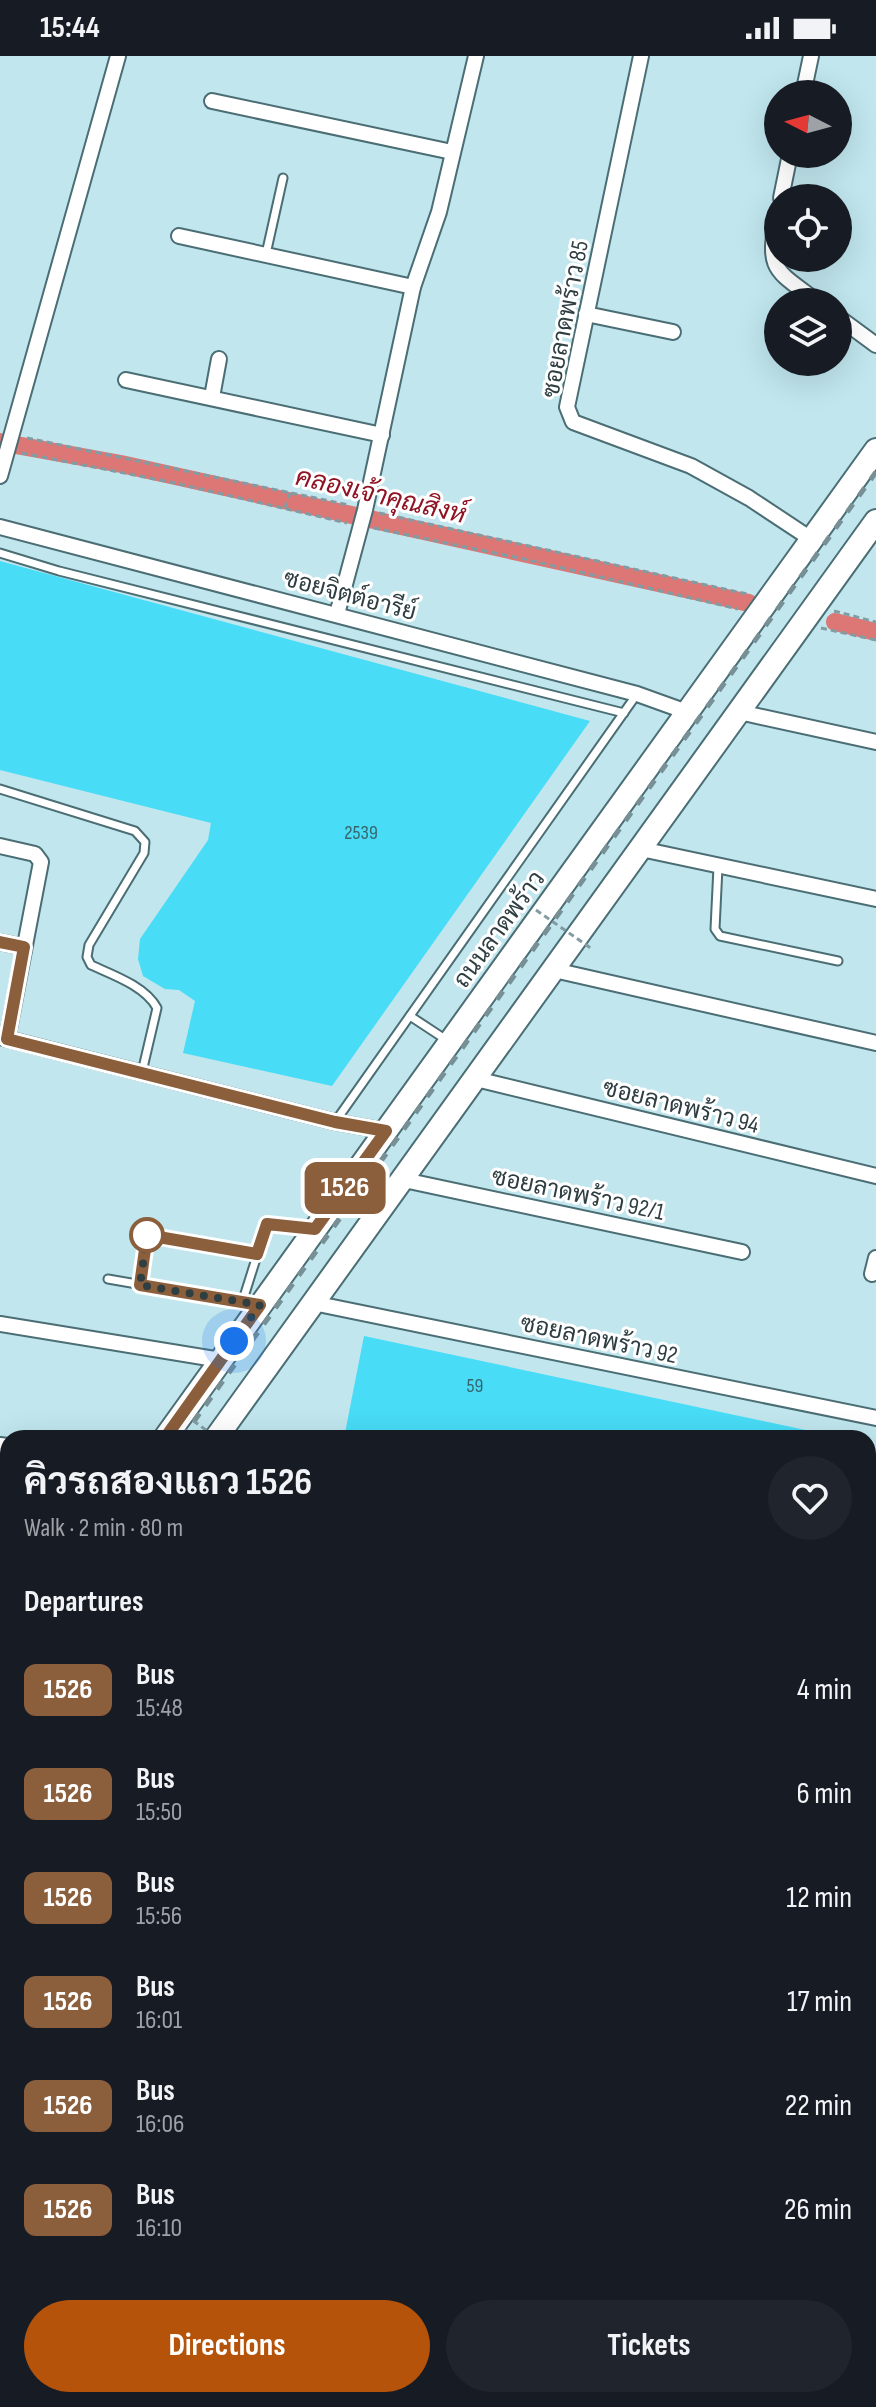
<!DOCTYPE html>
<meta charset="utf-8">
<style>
body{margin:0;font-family:"Sofia Sans Condensed",Sarabun,sans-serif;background:#20242c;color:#f1f3f6;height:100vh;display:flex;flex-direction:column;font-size:30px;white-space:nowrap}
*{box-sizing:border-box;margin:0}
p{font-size:26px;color:#9ea1a6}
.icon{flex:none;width:44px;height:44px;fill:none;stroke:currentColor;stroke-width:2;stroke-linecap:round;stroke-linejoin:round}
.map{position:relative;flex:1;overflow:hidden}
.drawer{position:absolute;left:0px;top:1374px;width:876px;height:978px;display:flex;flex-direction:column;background:#171b24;border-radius:24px 24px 0 0;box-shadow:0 8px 32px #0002}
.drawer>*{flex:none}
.badge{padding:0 16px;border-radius:12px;font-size:28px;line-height:52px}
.needle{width:52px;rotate:276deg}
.controls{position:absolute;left:764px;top:24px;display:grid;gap:16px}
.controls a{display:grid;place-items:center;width:88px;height:88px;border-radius:50%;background:#171b24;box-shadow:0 8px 32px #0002;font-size:40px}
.you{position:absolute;width:40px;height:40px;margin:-20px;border:6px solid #fff;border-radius:50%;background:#1a73e8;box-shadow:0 0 0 12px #1a73e833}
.map>.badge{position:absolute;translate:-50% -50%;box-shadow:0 0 0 4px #fff}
h2{padding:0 24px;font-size:30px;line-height:72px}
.round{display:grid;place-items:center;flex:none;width:84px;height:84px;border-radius:42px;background:#20242c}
.headline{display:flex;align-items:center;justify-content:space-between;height:136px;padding:0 24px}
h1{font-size:38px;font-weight:700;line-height:60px}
.action{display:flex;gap:16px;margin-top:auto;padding:16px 24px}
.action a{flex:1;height:92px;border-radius:48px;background:#b45309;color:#fff;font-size:32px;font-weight:700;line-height:92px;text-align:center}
.action a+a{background:#20242c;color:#f1f3f6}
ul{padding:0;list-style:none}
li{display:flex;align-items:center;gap:24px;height:104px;padding:0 24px}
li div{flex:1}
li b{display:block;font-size:30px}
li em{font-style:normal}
li .badge{min-width:88px;font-weight:700;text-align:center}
.status{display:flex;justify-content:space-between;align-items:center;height:56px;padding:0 40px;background:#171b24;direction:ltr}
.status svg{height:22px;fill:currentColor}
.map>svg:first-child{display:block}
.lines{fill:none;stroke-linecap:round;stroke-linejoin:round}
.canal{stroke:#dc7776;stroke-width:18}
.building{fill:#48dcf6}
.service-casing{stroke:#4b6d74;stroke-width:11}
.minor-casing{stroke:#4b6d74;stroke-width:18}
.primary-casing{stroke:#4b6d74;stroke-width:26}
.motorway-casing{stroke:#4b6d74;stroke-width:30}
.path{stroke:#819ca2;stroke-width:3;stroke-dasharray:6 4;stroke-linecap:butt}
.service{stroke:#fff;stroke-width:7}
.minor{stroke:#fff;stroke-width:14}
.primary{stroke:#fff;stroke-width:22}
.motorway{stroke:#fff;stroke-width:26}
.rail{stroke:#779096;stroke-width:5;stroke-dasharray:10 10;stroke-linecap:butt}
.path-bridge{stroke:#819ca2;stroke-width:3;stroke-dasharray:6 4;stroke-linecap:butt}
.line-casing{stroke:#fff;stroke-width:18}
.line{stroke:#8b5e3c;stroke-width:12}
.walk{stroke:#2f3e41;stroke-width:8;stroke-dasharray:0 14.4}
.stop-dot{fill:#fff;stroke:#8b5e3c;stroke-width:4}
.labels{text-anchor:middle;stroke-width:6;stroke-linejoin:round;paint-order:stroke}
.number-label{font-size:20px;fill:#35666e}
.street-label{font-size:24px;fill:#2f3e41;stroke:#fff}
.water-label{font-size:26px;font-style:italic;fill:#8f1323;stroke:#fff}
</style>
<div class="status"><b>15:44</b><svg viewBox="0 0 49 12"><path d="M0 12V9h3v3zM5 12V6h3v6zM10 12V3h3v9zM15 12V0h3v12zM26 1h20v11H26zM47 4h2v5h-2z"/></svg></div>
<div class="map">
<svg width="876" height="2351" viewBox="0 0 876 2351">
<rect width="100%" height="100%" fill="#c1e6ee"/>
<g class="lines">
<g class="canal">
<polyline points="0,386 121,408 749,547"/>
<polyline points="835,566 876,576"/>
<polyline points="0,2214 8,2216"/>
<polyline points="502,2344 534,2351"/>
</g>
</g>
<g class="building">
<polygon points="0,505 590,665 332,1030 183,997 195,945 179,934 165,933 143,920 138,903 140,883 208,784 211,767 0,714"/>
<polygon points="364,1280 815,1376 814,1382 344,1382"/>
</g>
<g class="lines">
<defs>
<g id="service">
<polyline points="266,198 283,122"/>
<polyline points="0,497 59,515 624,657"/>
<path d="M 0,733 L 135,775 L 145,786 L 144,797 L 89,889 L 87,901 L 91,909 C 113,919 145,930 157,952 L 142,1016"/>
<polyline points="718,811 715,873 720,880 838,905"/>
<polyline points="410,960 448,985"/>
<polyline points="335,1066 637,638"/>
<polyline points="108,1223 258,1249"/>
<polyline points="140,1229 147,1179 257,1198"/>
<polyline points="242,1247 267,1168 309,1173"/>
<polyline points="0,1490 8,1493"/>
<polyline points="0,1536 8,1537"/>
</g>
<g id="minor">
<polyline points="641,0 567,351 573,366 691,410 749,442 811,483"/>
<polyline points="803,38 811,0"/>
<polyline points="212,45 452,96"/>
<polyline points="781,142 790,98"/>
<path d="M 778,157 C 766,215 774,213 818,246"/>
<polyline points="179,180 413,231"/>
<polyline points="586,258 673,276"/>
<polyline points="838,261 876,289"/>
<polyline points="126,324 382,379"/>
<polyline points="212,341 219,303"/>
<polyline points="0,420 118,0"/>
<polyline points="0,471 637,638 687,656"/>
<polyline points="337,558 365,454 413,231 439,156 476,0"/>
<polyline points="739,656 876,686"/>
<polyline points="0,790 35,798 41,806 7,983"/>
<polyline points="641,793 876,843"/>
<polyline points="0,886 24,891"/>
<polyline points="554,914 876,987"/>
<polyline points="0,981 335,1066 386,1075"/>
<polyline points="476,1023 876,1120"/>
<polyline points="404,1124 742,1196"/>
<polyline points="872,1218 876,1202"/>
<polyline points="313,1247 876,1362"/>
<polyline points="0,1268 221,1304"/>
<polyline points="0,1389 8,1390"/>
<polyline points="868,1482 876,1449"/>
<polyline points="868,1546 876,1548"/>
<polyline points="0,1563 8,1564"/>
<polyline points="868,1743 876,1745"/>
<polyline points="868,1915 876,1917"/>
<polyline points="0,2103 8,2105"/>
<polyline points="0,2334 8,2337"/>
<polyline points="31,2344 54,2351"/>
<polyline points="306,2351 307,2344"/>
</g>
<g id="primary">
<polyline points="165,1382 876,394"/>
<polyline points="216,1382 876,465"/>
<polyline points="0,1614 8,1602"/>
<polyline points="0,1687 8,1676"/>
<polyline points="0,1811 8,1816"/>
<polyline points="0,1967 8,1971"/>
<polyline points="0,2020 8,2024"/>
<polyline points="868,2086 876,2088"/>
<polyline points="868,2108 876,2110"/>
<polyline points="868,2227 876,2228"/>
<polyline points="868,2247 876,2248"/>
</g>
<g id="motorway">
<polyline points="0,1864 8,1868"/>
<polyline points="0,1926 8,1931"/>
<polyline points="868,2145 876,2147"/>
<polyline points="868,2186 876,2187"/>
</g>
</defs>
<use href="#service" class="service-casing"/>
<use href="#minor" class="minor-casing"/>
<use href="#primary" class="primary-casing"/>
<use href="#motorway" class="motorway-casing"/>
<g class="path">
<polyline points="27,382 349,449"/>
<polyline points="22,397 175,427 347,467"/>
<polyline points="285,452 290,437"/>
<polyline points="379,457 747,538"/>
<polyline points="374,472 524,503 738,553"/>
<polyline points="834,555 876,566"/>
<polyline points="821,572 876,584"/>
<polyline points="868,2055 876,2058"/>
<polyline points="0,2067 8,2071"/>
<polyline points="868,2285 876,2286"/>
</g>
<use href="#service" class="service"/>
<use href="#minor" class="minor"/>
<use href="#primary" class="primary"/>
<use href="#motorway" class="motorway"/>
<g class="rail">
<polyline points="182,1382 876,416"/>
<polyline points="0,1636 8,1625"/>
</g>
<g class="path-bridge">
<polyline points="536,854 592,893"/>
<polyline points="177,1353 217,1382"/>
</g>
</g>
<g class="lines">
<defs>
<polyline id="line" points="0,886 24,891 7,983 335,1066 386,1075 315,1173 267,1168 257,1198 147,1179 140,1229 260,1249 165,1382"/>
</defs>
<use href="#line" class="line-casing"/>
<use href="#line" class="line"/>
<polyline class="walk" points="147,1179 140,1229 260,1249 234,1285"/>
</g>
<circle class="stop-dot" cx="147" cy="1179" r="16"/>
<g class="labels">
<g class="number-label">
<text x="361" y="783">2539</text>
<text x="475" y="1336">59</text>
</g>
<g class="street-label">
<text transform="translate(565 263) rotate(-79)" y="8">ซอยลาดพร้าว 85</text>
<text transform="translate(350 539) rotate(15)" y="8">ซอยจิตต์อารีย์</text>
<text transform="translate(499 873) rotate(-54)" y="8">ถนนลาดพร้าว</text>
<text transform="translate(681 1050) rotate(14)" y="8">ซอยลาดพร้าว 94</text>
<text transform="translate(578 1138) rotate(12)" y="8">ซอยลาดพร้าว 92/1</text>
<text transform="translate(599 1283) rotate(12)" y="8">ซอยลาดพร้าว 92</text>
</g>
<g class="water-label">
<text transform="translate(381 439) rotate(13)" y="9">คลองเจ้าคุณสิงห์</text>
</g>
</g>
</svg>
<div class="controls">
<a><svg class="needle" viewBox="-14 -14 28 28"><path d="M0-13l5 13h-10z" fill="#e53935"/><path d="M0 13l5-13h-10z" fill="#9ea1a6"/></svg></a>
<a><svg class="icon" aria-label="locate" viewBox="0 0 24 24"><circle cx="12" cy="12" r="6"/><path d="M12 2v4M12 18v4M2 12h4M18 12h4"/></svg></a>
<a><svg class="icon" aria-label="layers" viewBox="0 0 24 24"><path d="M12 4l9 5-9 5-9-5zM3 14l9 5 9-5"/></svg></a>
</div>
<div class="you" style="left:234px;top:1285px"></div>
<b class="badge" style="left:345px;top:1132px;background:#8b5e3c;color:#fff">1526</b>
<section class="drawer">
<div class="headline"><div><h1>คิวรถสองแถว 1526</h1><p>Walk · 2 min · 80 m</p></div><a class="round"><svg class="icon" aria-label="heart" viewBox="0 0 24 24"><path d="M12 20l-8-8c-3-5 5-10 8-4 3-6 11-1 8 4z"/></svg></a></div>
<h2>Departures</h2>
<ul>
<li><span class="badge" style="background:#8b5e3c;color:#fff">1526</span><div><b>Bus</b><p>15:48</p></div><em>4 min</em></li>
<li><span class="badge" style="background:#8b5e3c;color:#fff">1526</span><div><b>Bus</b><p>15:50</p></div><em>6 min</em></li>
<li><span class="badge" style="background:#8b5e3c;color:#fff">1526</span><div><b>Bus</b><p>15:56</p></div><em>12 min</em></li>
<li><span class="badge" style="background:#8b5e3c;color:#fff">1526</span><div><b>Bus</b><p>16:01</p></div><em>17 min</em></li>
<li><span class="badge" style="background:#8b5e3c;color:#fff">1526</span><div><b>Bus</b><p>16:06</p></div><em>22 min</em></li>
<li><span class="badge" style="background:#8b5e3c;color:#fff">1526</span><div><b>Bus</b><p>16:10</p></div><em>26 min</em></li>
</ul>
<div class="action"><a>Directions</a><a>Tickets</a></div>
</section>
</div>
